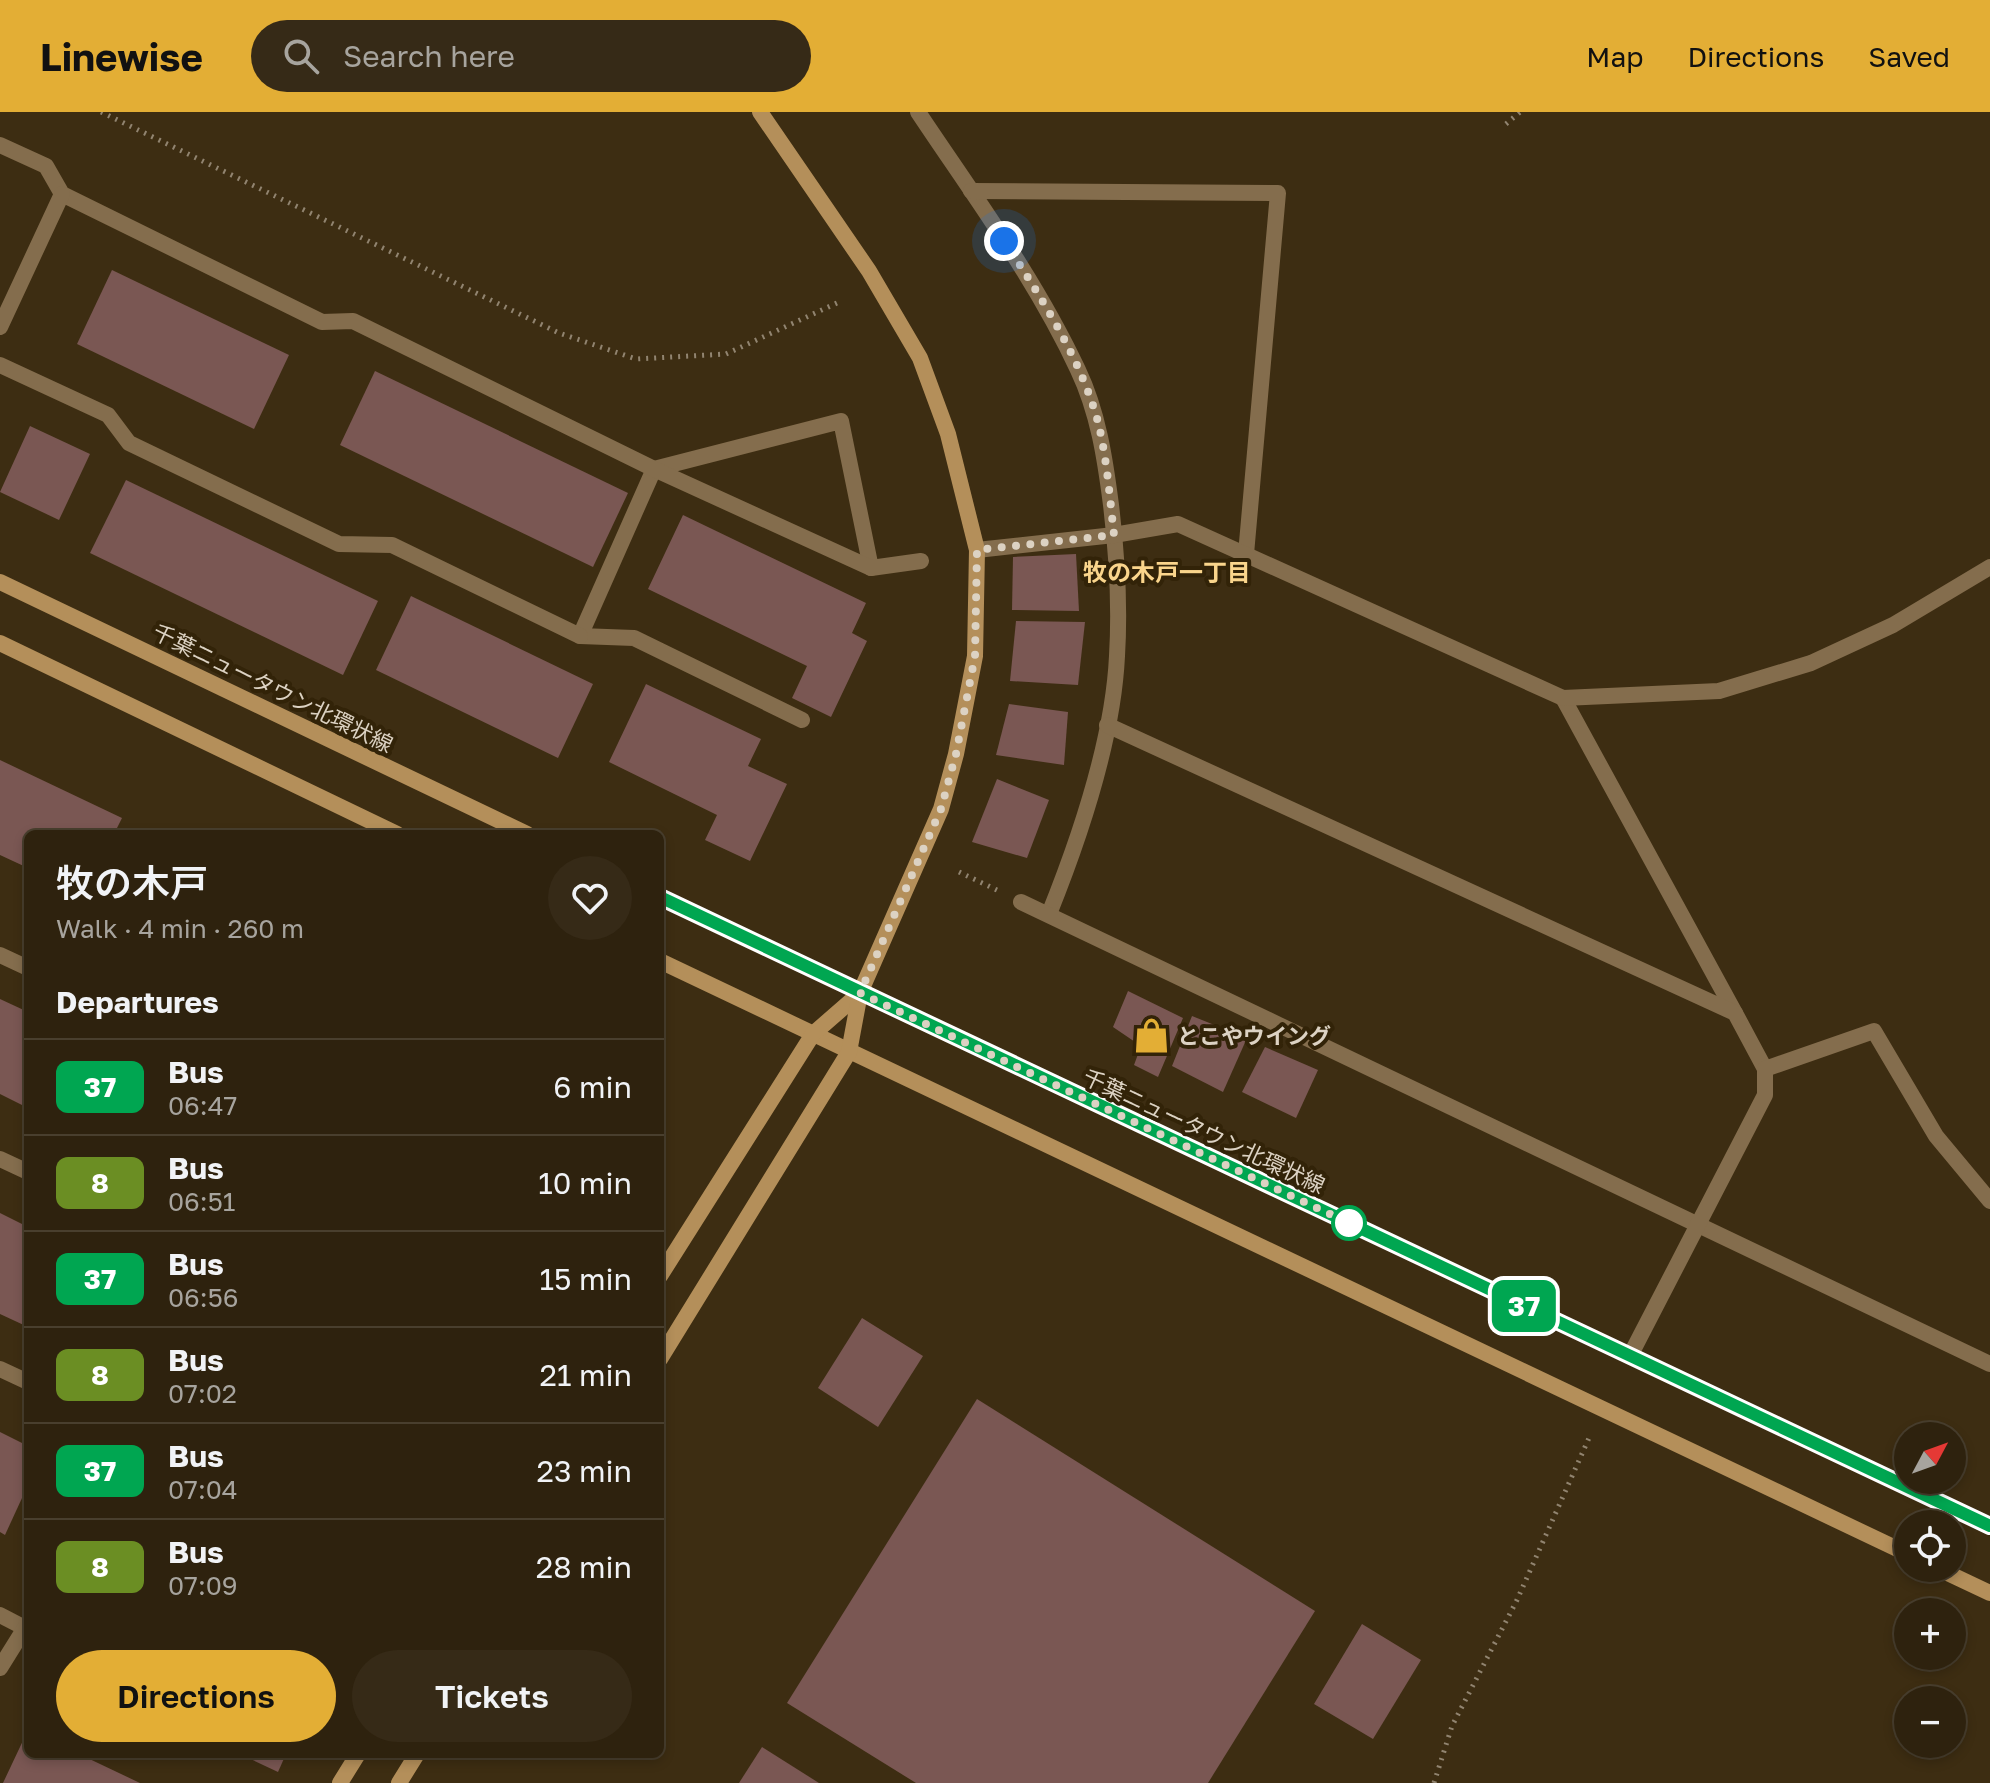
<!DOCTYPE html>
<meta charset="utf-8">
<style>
body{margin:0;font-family:"Golos Text","Noto Sans JP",sans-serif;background:#362a17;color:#f1f3f6;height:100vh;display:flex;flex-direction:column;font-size:30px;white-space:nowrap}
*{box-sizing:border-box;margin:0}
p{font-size:26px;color:#a7a49e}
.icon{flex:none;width:44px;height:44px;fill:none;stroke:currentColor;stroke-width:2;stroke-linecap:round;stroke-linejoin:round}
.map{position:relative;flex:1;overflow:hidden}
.drawer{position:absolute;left:24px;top:718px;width:640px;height:928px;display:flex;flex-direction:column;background:#2e220e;border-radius:12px;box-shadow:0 4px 12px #0003,0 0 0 2px #493f2e}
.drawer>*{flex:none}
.badge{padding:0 16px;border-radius:12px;font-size:28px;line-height:52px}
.needle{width:52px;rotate:49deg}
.buttons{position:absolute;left:1894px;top:1310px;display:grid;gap:16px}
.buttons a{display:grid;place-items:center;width:72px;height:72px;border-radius:50%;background:#2e220e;box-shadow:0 4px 12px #0003,0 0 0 2px #493f2e;font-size:40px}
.you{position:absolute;width:40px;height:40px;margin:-20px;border:6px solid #fff;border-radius:50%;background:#1a73e8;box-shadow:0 0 0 12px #1a73e833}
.map>.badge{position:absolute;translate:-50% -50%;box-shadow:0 0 0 4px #fff}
h2{padding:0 32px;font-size:30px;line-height:72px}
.round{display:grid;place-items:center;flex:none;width:84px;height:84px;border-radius:42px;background:#362a17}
.head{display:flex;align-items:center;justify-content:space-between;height:136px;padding:0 32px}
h1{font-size:38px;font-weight:600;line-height:60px}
.primary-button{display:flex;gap:16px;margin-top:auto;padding:16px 32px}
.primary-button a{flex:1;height:92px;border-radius:48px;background:#e3ae35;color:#111;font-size:32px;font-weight:600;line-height:92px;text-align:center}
.primary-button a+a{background:#362a17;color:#f1f3f6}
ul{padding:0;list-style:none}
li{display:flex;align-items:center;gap:24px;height:96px;padding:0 32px;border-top:2px solid #493f2e}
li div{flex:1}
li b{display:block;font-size:30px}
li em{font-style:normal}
li .badge{min-width:88px;font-weight:700;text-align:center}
header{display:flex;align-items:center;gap:48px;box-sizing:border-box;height:112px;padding:0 40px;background:#e3ae35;color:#111}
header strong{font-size:38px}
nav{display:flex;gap:44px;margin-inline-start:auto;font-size:28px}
.search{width:560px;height:72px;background:#362a17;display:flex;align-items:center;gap:20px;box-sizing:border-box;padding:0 28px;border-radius:44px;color:#a7a49e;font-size:30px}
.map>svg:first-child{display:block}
.building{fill:#7a5753}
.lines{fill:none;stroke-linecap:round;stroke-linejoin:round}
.path{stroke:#918470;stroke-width:5;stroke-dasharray:2 6;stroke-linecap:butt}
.lane{stroke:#846d4d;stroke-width:16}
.street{stroke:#846d4d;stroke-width:16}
.secondary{stroke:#b48f5a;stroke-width:16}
.line-casing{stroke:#fff;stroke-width:18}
.line{stroke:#00a651;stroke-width:12}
.walk{stroke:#dcd2c3;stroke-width:8;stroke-dasharray:0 14.4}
.stop-dot{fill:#fff;stroke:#00a651;stroke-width:4}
.labels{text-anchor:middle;stroke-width:8;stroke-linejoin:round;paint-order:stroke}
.street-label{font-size:22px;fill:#dcd2c3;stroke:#322308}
.poi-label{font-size:22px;font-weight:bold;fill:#dcd2c3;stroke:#322308;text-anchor:start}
.neighbourhood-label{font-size:24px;font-weight:bold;fill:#fad58c;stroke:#322308}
</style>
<header>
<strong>Linewise</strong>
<div class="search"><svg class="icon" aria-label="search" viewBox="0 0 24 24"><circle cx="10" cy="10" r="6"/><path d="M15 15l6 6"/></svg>Search here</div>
<nav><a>Map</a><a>Directions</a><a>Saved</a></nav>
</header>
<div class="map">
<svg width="1990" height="1671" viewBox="0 0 1990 1671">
<rect width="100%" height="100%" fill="#3d2d12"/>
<g class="building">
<polygon points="112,158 289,243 254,317 77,232"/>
<polygon points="375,259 628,381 593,455 340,333"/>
<polygon points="30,314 90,342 59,408 0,380"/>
<polygon points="126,368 378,489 343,563 90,441"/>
<polygon points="683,403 866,491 852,521 867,529 831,605 792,586 807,554 648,477"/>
<polygon points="1076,442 1079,499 1012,498 1013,445"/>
<polygon points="411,484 593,572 558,646 376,558"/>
<polygon points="1016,509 1085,510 1078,573 1010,569"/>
<polygon points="646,572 761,627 748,654 787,672 750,749 705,728 717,703 609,650"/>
<polygon points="1009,592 1068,600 1064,653 996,643"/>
<polygon points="0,648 122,706 114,722 28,722 28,756 0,743"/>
<polygon points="997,667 1049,688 1027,746 972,730"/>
<polygon points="1128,879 1183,906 1158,965 1134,953 1141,934 1113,915"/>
<polygon points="0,887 28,900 28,996 0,982"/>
<polygon points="1192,904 1247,926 1223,980 1172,954"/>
<polygon points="1265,935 1318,958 1296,1006 1242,980"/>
<polygon points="0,1101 28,1115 28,1215 0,1202"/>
<polygon points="862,1206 923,1244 878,1315 818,1276"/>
<polygon points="977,1287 1315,1499 1208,1671 916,1671 787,1591"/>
<polygon points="0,1320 28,1334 28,1373 5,1423 0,1420"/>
<polygon points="1362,1512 1421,1548 1373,1627 1314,1592"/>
<polygon points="28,1618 28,1642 79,1642 140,1671 3,1671"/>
<polygon points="762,1635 819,1671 739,1671"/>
<polygon points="240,1642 286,1642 278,1660"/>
</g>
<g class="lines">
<g class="path">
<polyline points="101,0 559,221 636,247 726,242 837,191"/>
<polyline points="1506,12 1520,0"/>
<polyline points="959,760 999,779"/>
<polyline points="1434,1671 1452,1614 1517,1488 1589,1326"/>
</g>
<g class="lane">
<polyline points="1563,586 1735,901"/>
<polyline points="802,608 634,526 580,524 654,357 841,309 871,456"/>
</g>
<g class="street">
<path d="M 918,0 C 974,84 1035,166 1078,258 C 1098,300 1105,346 1111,393 C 1117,443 1120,494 1117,544 C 1113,628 1080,725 1049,802"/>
<polyline points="0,33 46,54 62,82 322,210 353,209 654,357 871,456 921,449"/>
<polyline points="971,79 1278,81 1246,442"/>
<polyline points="0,215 62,82"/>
<polyline points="0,253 108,303 129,331 339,432 392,433 580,524"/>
<polyline points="977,438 1114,423 1178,412 1563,586 1719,579 1811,551 1893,513 1990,455"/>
<polyline points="1107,613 1735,901 1765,957"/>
<polyline points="1021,790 1990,1252"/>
<polyline points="0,843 28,856"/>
<polyline points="0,1047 28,1060"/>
<polyline points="1630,1244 1765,983 1765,957 1874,919 1936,1024 1990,1089"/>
<polyline points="0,1257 28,1270"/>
<polyline points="0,1503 25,1516"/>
<polyline points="0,1556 28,1511"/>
</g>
<g class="secondary">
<polyline points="0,470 527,722"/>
<polyline points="0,531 397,722"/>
<polyline points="660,785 1990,1414"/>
<polyline points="660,849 1908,1442"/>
<polyline points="660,1164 813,922 860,881"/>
<polyline points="660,1247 849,940 860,881 941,697 956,642 975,544 977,438 948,322 920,246 869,159 760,0"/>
<polyline points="1937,1456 1990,1481"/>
<polyline points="340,1671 358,1642"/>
<polyline points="399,1671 417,1642"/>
</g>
</g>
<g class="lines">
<defs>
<polyline id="line" points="660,785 1990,1414"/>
</defs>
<use href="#line" class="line-casing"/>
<use href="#line" class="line"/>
<path class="walk" d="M 1004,129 C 1040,183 1083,250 1099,314 C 1107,349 1110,387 1114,423 L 977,438 L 975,544 L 956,642 L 941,697 L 860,881 L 1349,1111"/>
</g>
<defs>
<symbol id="shop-bare" viewBox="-9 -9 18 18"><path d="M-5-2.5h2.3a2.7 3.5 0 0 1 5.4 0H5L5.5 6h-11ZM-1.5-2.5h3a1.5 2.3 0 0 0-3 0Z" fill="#e3ae35" stroke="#322308" stroke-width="2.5" paint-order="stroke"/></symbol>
</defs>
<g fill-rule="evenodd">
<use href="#shop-bare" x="1126" y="898" width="51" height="51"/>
</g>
<circle class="stop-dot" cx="1349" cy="1111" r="16"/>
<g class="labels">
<g class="street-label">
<text transform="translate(273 576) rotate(26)" y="8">千葉ニュータウン北環状線</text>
<text transform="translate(1204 1019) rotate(25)" y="8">千葉ニュータウン北環状線</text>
</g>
<g class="poi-label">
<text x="1177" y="932">とこやウイング</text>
</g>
<g class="neighbourhood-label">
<text x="1167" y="469">牧の木戸一丁目</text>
</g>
</g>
</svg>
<div class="buttons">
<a><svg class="needle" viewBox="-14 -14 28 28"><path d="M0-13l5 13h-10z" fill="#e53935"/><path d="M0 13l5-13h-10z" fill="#a7a49e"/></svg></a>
<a><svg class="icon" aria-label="locate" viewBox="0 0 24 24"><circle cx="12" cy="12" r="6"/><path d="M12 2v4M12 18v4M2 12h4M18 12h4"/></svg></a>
<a>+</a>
<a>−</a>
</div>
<div class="you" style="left:1004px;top:129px"></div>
<b class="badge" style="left:1524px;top:1194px;background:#00a651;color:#fff">37</b>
<section class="drawer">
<div class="head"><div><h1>牧の木戸</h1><p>Walk · 4 min · 260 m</p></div><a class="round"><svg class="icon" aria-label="heart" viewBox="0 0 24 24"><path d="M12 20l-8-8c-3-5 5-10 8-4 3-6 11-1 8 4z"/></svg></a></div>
<h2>Departures</h2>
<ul>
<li><span class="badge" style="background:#00a651;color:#fff">37</span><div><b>Bus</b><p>06:47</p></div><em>6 min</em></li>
<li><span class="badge" style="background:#6b8e23;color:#fff">8</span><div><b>Bus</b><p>06:51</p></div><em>10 min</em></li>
<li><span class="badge" style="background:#00a651;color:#fff">37</span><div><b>Bus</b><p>06:56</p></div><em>15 min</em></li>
<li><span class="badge" style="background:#6b8e23;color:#fff">8</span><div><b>Bus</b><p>07:02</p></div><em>21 min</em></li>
<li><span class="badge" style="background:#00a651;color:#fff">37</span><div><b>Bus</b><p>07:04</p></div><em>23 min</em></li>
<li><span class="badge" style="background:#6b8e23;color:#fff">8</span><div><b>Bus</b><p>07:09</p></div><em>28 min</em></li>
</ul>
<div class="primary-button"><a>Directions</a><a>Tickets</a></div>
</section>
</div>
